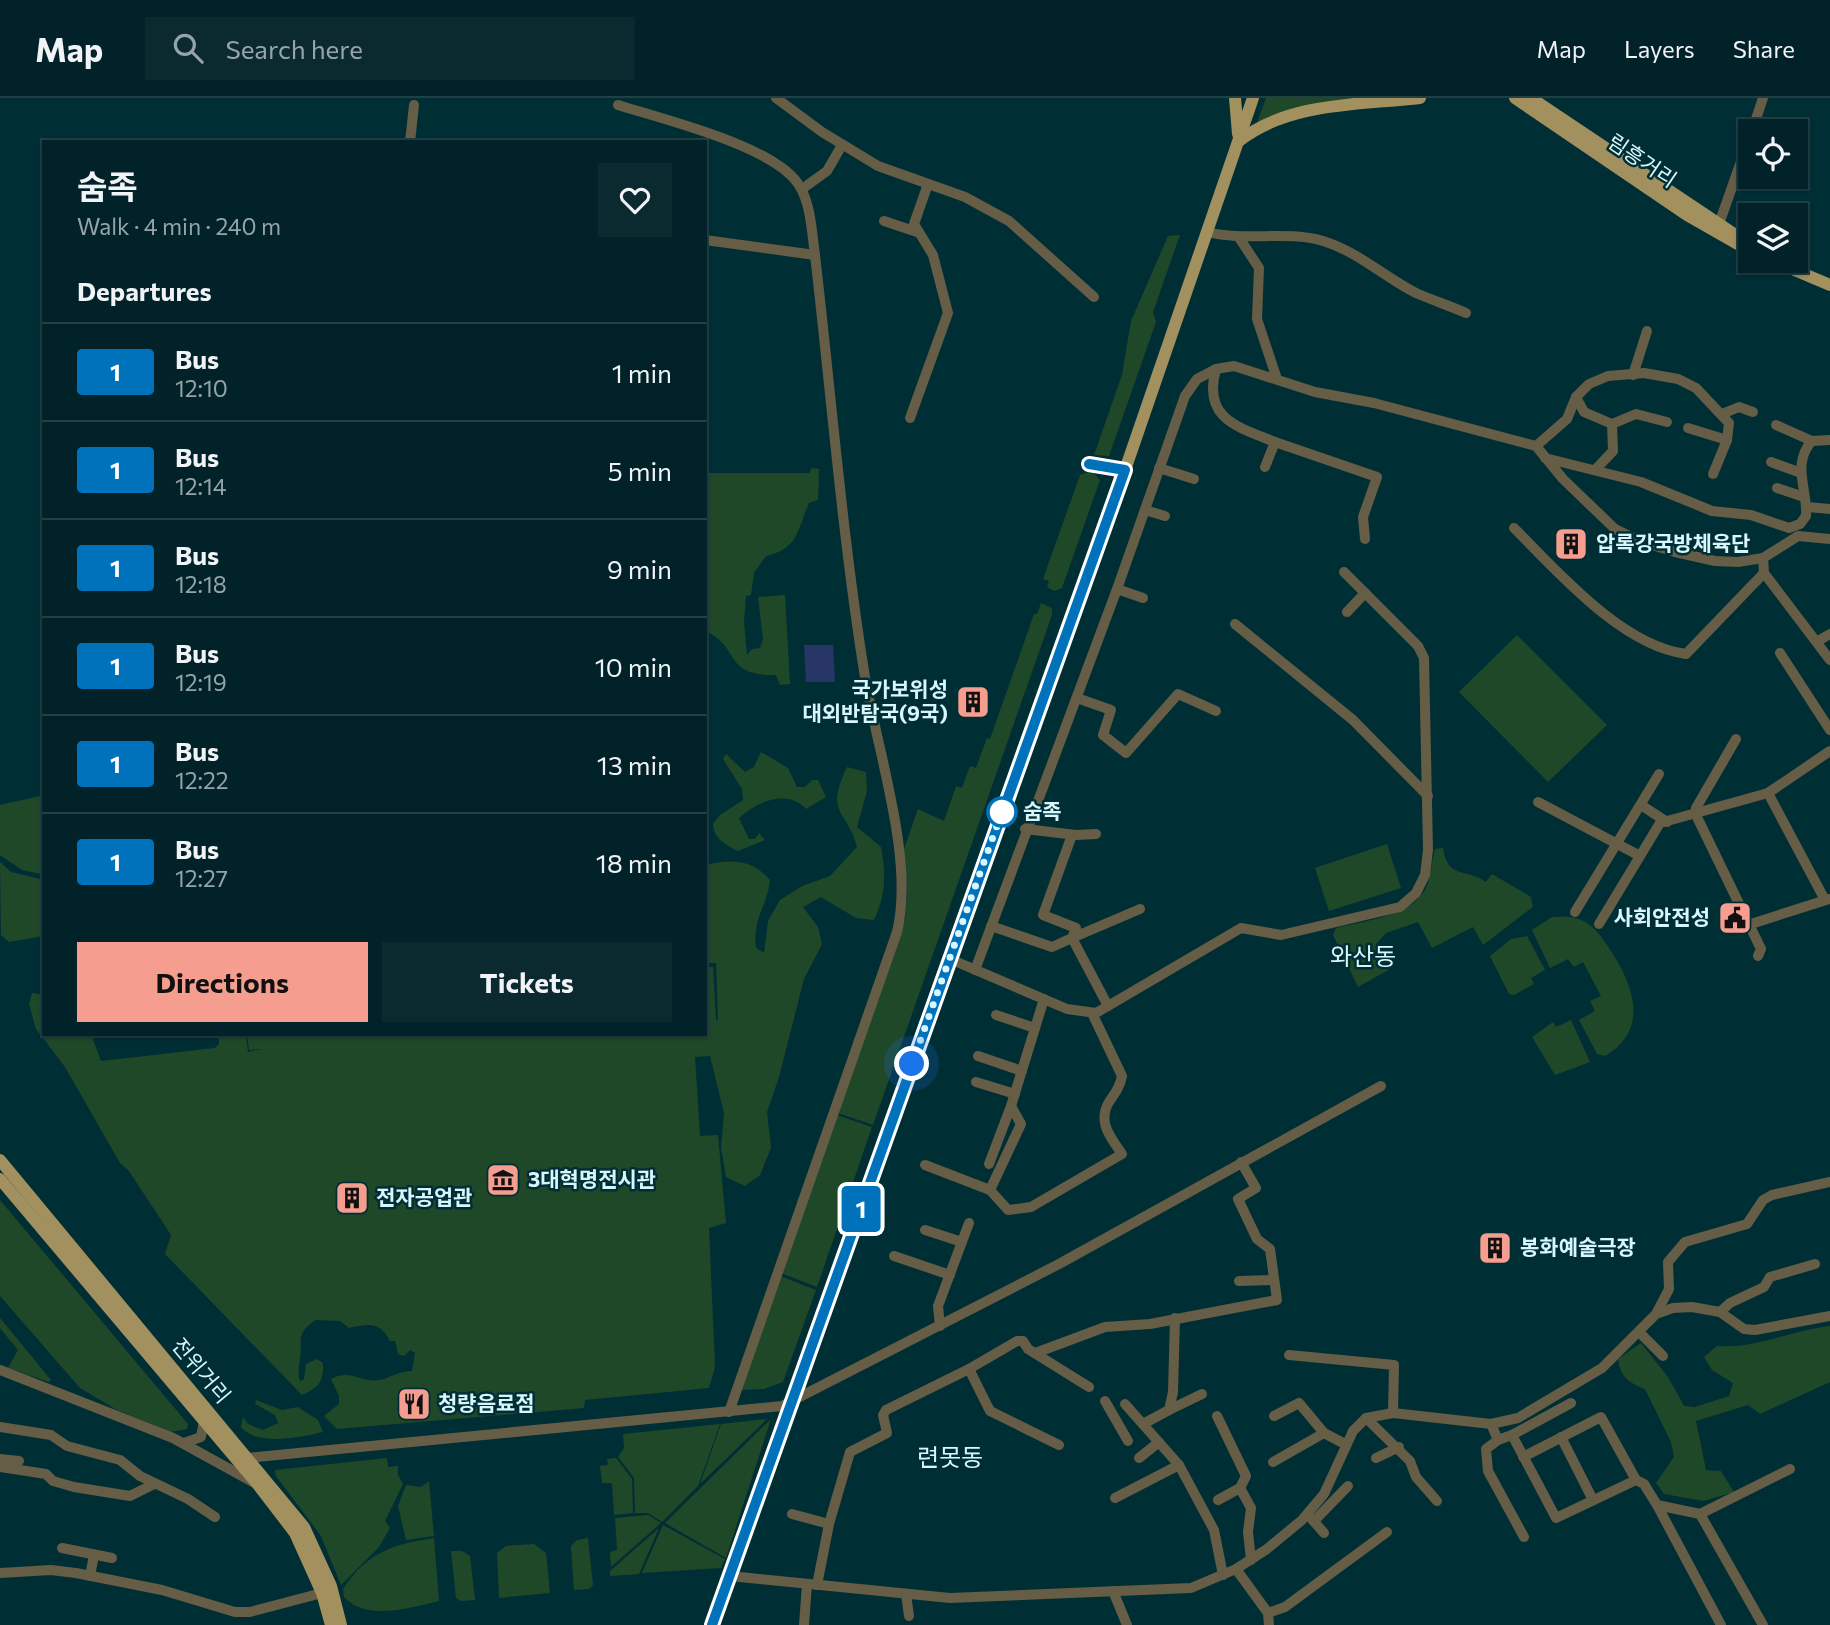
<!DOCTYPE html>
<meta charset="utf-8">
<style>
body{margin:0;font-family:Commissioner,"Noto Sans KR",sans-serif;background:#0a2a30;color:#f1f3f6;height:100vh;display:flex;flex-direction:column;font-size:26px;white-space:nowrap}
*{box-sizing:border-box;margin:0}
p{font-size:23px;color:#95a4a8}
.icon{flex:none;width:38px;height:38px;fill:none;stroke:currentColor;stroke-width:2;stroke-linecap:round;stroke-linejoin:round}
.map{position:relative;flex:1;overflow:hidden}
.details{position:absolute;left:42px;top:42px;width:665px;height:896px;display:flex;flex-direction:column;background:#002228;border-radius:0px;box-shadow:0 2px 5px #0004,0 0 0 2px #223f45}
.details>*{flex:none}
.badge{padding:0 14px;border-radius:5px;font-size:24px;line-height:46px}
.tools{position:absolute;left:1738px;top:21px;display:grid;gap:14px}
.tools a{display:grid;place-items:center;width:70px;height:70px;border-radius:0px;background:#002228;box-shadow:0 2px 5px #0004,0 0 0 2px #223f45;font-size:35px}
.you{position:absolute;width:35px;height:35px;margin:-18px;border:5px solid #fff;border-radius:50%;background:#1a73e8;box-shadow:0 0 0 10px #1a73e833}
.map>.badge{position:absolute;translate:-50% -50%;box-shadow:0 0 0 4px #fff}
h2{padding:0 35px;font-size:26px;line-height:63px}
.round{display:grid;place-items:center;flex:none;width:74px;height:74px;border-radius:0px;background:#0a2a30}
.summary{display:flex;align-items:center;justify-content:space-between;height:119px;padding:0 35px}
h1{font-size:33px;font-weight:700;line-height:52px}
.cta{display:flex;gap:14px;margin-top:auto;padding:14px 35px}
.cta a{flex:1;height:80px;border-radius:0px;background:#f59d8f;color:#111;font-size:28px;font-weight:700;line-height:80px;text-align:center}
.cta a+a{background:#0a2a30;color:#f1f3f6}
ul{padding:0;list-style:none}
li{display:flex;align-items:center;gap:21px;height:98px;padding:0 35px;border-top:2px solid #223f45}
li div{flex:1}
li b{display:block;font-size:26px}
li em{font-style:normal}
li .badge{min-width:77px;font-weight:700;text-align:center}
header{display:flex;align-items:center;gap:42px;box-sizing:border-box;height:98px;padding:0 35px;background:#002228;border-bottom:2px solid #223f45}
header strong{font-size:33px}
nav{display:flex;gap:38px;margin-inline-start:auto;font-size:24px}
.search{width:490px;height:63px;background:#0a2a30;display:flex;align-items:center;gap:18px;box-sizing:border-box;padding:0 24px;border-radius:0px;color:#95a4a8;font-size:26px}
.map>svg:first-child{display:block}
.green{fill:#1f4829}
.water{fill:#283667}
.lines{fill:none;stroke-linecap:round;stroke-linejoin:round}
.minor{stroke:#655d45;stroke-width:10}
.major{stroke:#a3905f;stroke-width:12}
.line-casing{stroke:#fff;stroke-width:16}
.line{stroke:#0072bc;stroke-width:10}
.walk{stroke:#d8f7fd;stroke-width:7;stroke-dasharray:0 12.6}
.stop-dot{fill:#fff;stroke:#0072bc;stroke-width:3.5}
.labels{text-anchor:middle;stroke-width:5;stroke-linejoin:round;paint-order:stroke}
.street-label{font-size:21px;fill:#d8f7fd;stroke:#002e35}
.poi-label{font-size:21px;font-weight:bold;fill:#d8f7fd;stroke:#002e35;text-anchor:start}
.stop-label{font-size:21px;font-weight:bold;fill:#d8f7fd;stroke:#002e35;text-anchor:start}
.quarter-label{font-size:24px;fill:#d8f7fd;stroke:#002e35}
</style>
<header>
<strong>Map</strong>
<div class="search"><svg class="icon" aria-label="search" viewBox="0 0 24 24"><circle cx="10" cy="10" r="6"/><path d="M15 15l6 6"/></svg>Search here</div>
<nav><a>Map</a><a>Layers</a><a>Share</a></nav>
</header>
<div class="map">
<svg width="1830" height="1527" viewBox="0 0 1830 1527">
<rect width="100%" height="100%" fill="#002e35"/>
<g class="green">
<polygon points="1266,0 1392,0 1272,18 1257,25"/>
<polygon points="1180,137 1153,214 1156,224 1109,358 1094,357 1122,277 1131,223 1168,138"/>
<path d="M 811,370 L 819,371 L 818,402 L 809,405 C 797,433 798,451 766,458 L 754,475 L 751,497 L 746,498 L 744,524 L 747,557 L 752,551 L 760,550 L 763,541 L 758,499 L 785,497 L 790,586 L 780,587 L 776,577 C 722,578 741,548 705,533 L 705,375 L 810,375 Z"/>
<polygon points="1092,373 1100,382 1062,490 1054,493 1047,489 1049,483 1043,481 1080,377"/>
<polygon points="1041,505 1052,510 1052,517 873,1027 838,1015 905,821 907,799 904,751 918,711 944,723 956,688 962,690 970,668 976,670 987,640 990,641 1034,516 1037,516"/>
<polygon points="1517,537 1607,627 1548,684 1459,594"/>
<path d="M 761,654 L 788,670 L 797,689 L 805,689 L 812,682 L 818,682 L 826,699 L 806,711 C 787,691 758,703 739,720 L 749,741 L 755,741 L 759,735 L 765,742 L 738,753 C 726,747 714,741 713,726 L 720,717 L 743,702 L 742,691 L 723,661 L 726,656 L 745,674 L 754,669 Z"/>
<path d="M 847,669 L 866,674 L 867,693 L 857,729 L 881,749 C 886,776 886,797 874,822 L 856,820 L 821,799 L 803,809 L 818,829 L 822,846 L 804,881 L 779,979 L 767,1014 L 771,1050 L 760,1077 L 745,1088 L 726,1079 L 721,1050 L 724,1015 L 710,958 L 695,959 L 700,1038 L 718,1037 L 726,1125 L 709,1130 L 715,1269 L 709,1290 L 585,1302 L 584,1310 L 337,1331 L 324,1318 L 339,1306 L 339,1298 L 331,1281 C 349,1270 361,1285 380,1282 C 392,1279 399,1273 412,1273 L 415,1255 L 410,1252 L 404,1258 L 398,1256 L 395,1243 L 390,1243 C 380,1223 367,1226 349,1230 L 340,1223 L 315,1222 C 295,1238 303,1239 300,1261 C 299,1270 297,1273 300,1283 L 304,1281 L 306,1266 L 317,1261 L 323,1265 C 324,1283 319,1290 302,1297 L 165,1156 L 171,1137 L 129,1073 L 120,1065 L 65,969 L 36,931 L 29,906 L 32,895 L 44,897 L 44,936 L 91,936 L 101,963 L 215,950 L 219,946 L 219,936 L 246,936 L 248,954 L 262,951 L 249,952 L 247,936 L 705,936 L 705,869 L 713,869 L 716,923 L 718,921 L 716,865 L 705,865 L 705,767 C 731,761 752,761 770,782 C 767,810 752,820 756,850 L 764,855 L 768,823 L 780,802 L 802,788 L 830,778 L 857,749 C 847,710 824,718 847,669 Z"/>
<polygon points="44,697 44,776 41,776 22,772 0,757 0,707"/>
<polygon points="1387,746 1401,790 1329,813 1315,770"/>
<path d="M 1443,750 C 1447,782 1468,770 1486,784 L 1492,776 L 1531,799 L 1533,809 L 1483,847 L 1473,829 L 1432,850 L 1418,824 L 1386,835 L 1376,846 L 1390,871 L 1358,889 L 1333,837 L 1336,830 C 1365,822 1417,819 1428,785 C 1431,774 1432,762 1435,751 Z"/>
<polygon points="0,764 11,774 44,782 44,838 9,844 1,837"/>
<path d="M 1552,819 C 1561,819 1570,818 1579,821 C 1592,825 1602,839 1609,850 C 1633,886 1651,931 1605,958 L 1597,956 L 1579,922 L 1595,913 L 1590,903 L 1601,898 L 1583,864 L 1574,869 L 1568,861 L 1550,870 L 1532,832 Z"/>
<polygon points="1527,838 1545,872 1531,880 1534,886 1514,897 1509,896 1490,858 1511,841"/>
<polygon points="1571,922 1590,964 1555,977 1532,939 1553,924 1556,929"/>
<polygon points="837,1017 872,1029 817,1189 781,1175"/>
<polygon points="0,1102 188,1326 187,1331 171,1334 117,1312 80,1290 0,1198"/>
<polygon points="780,1178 816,1192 783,1284 764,1291 740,1292"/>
<polygon points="0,1220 51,1282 49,1284 8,1270 18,1252 0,1230"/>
<path d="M 1830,1228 L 1830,1284 L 1760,1316 L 1748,1307 L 1696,1323 L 1706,1372 L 1721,1373 L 1734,1394 L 1704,1403 L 1664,1396 L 1656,1385 L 1674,1359 L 1671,1344 L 1645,1291 C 1628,1284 1621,1280 1618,1261 L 1641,1245 L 1668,1279 L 1684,1308 L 1695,1309 L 1729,1298 L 1733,1285 L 1712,1272 L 1704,1259 L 1717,1248 C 1756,1251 1792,1232 1830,1228 Z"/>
<path d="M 256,1302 L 282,1312 L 298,1309 L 318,1322 L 323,1334 C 302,1339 257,1349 241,1329 L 243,1319 L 248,1326 L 263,1332 L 278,1325 L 275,1317 L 255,1306 Z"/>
<polygon points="767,1321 700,1386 721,1326"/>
<polygon points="771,1321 726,1460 665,1425"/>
<polygon points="720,1326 698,1388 662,1424 648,1415 635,1415 634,1380 618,1359 624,1350 623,1336"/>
<polygon points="387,1360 388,1369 398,1368 398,1377 403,1386 385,1423 390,1430 379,1449 341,1487 321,1438 276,1378 275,1372"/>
<polygon points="616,1360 632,1381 633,1415 614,1417 612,1385 602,1385 600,1368 608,1367 607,1361"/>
<polygon points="429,1383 434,1438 406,1442 398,1408 406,1387 421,1389"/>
<polygon points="648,1417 661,1425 611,1469 610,1454 617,1452 615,1420"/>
<polygon points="663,1427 725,1461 721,1470 642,1475"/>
<polygon points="659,1430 639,1476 610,1478 610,1473"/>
<path d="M 434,1440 L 439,1503 C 413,1509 366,1524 344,1499 L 343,1491 C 367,1454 394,1446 434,1440 Z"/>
<polygon points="588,1440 593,1487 589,1491 574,1492 571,1448 577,1442"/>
<polygon points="534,1446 546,1455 550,1495 499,1500 497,1455 506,1448"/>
<polygon points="451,1453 462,1453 470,1458 475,1502 461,1503 456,1500"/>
</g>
<polygon class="water" points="804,547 833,547 835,584 806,584"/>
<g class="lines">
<g class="minor">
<polyline points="776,0 822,34 878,68 965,99 1009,123 1094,199"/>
<path d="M 618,7 C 662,21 779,49 800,89 C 811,107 812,136 815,157 C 831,295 842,435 864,573 C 876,650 915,760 897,834 L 729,1314"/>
<polyline points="1752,33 1763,0"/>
<polyline points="410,44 414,7"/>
<polyline points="802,91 827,73 842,47"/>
<polyline points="884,123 917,134"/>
<polyline points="1719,126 1750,38"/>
<path d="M 1207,134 C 1247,144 1285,132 1323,143 C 1359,154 1384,179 1416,195 C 1432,202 1450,208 1466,215"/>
<polyline points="1240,141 1259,170 1257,221 1277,281"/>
<polyline points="705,142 815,157"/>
<polyline points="1633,277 1647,233"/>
<polyline points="1576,299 1584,314 1612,326 1636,316 1667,324"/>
<polyline points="1722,316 1739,309 1753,314"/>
<polyline points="910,320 948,215 933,157 914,126 928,86"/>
<polyline points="1776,327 1812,343"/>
<polyline points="1688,330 1727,342"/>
<polyline points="1275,344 1377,379 1363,419 1365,441"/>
<polyline points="1536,348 1567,321 1576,299 1589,286 1608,278 1644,275 1678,281 1696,290 1729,325 1727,342 1713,376"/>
<path d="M 1545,360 L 1641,384 L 1712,413 L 1751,417 L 1789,430 L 1800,426 L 1806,418 C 1808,392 1791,366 1812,343 L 1830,342"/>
<polyline points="1771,364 1801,375"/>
<path d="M 1265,369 L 1275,344 C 1238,329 1202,321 1216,271 L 1234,268 L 1315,294 L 1374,305 L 1536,348 L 1563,381 L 1615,431 L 1642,444 L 1675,454 L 1715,463 L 1738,464 L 1763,460 L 1798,438 L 1830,441"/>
<polyline points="1159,370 1194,381"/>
<polyline points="1596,371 1613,353 1612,326"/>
<polyline points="1777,390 1804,399"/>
<polyline points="1807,409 1830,411"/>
<polyline points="1145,412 1165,418"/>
<path d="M 1514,430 C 1558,474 1622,548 1686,556 L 1764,475"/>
<polyline points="1763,460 1764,475 1830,562"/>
<polyline points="1117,491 1143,500"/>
<polyline points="1347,514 1365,495"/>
<polyline points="1235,526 1353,622 1428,698"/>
<polyline points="1818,543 1830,536"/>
<polyline points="1780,555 1830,632"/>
<polyline points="1077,600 1111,612 1103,637 1126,655 1178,596 1216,613"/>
<polyline points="1736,641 1696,710 1696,717 1761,851 1758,858"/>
<polyline points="1768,695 1825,802"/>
<polyline points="1538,704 1640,758"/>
<polyline points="1641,707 1667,724"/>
<polyline points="1025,731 1076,737 1096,736"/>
<polyline points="1575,814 1659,676"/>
<polyline points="1599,826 1660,725 1768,695 1830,653"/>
<polyline points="1751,826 1829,801"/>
<polyline points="991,828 1052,849 1072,840 1076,830 1043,817 1072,737"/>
<polyline points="950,861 1067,911 1096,915 1241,830 1281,837 1400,809 1416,795 1425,777 1428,752 1424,560 1418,548 1344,474"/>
<polyline points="975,872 1117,491 1185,298 1197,281 1216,271"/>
<path d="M 1044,901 L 1011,1008 L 1021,1026 L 990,1092 L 1008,1112 L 1031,1109 L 1122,1056 C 1111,1040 1097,1024 1109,1004 C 1115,995 1120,989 1122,978 L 1092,915"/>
<polyline points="1108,908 1072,840 1140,811"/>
<polyline points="996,917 1035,930"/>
<polyline points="978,958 1022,973"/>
<polyline points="976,984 1015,996"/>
<polyline points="989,1066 1011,1008"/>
<polyline points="925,1067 990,1092"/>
<polyline points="925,1132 962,1144"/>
<polyline points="894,1158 950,1177"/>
<polyline points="1239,1183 1272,1182"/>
<polyline points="1720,1214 1730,1205 1764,1189 1770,1179 1815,1166"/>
<polyline points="1656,1216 1669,1191 1668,1164 1685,1144 1747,1126 1763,1102 1772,1097 1830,1084"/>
<polyline points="940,1228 938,1208 969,1125"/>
<polyline points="1639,1234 1663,1258"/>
<polyline points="1038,1254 1105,1229 1150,1226 1277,1202 1270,1151 1257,1141 1238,1101 1256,1090 1241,1064"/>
<polyline points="1289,1257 1394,1267 1393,1315"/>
<polyline points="0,1272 173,1340 253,1384"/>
<polyline points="1105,1303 1128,1343"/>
<polyline points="1125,1306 1179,1367 1214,1432 1223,1477"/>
<polyline points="1169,1312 1202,1296"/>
<polyline points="1217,1318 1246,1378 1240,1390 1218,1402"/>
<polyline points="1274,1318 1299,1305 1324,1335 1345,1346"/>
<polyline points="1366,1320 1410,1363 1416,1379 1437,1403"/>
<polyline points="1143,1326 1169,1312 1173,1294 1175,1220"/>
<polyline points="1491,1326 1498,1342 1512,1337 1556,1420 1636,1382 1644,1386 1657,1407 1700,1416 1763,1527"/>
<polyline points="0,1329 51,1337 67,1348 120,1362 140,1378 188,1401 215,1419"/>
<polyline points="1512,1337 1571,1305"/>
<polyline points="1561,1339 1593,1402"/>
<polyline points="1498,1342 1486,1351 1488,1373 1524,1439"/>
<polyline points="184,1345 201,1339 204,1322"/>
<polyline points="1059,1347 990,1313 969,1271 1017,1243 1023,1243 1028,1251 1089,1289"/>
<polyline points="1523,1359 1601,1319 1636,1382"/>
<polyline points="247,1360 782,1308 1059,1166 1381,988"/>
<polyline points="1139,1360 1159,1344"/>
<polyline points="1376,1360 1399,1349"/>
<polyline points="0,1361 19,1363"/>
<polyline points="1273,1364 1324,1335"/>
<polyline points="0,1369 46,1376 53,1383 74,1389 130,1398 154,1386"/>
<polyline points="1240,1390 1251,1410 1248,1434 1251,1462"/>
<polyline points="1115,1400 1179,1367"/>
<polyline points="1657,1407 1721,1527"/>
<polyline points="792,1416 829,1426"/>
<polyline points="1700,1416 1790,1371"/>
<polyline points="1310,1419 1324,1435"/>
<polyline points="1314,1423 1348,1388"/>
<polyline points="62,1450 112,1460"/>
<polyline points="1236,1471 1268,1515 1269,1527"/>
<polyline points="0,1475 51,1472 76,1475 162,1492 235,1514 250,1514 322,1495"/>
<polyline points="90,1478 94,1457"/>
<polyline points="730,1478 950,1500 1191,1490 1236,1471 1267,1451 1302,1422 1324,1396 1353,1333 1366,1320 1393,1315 1491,1326 1518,1320 1602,1270 1656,1216 1673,1210 1692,1209 1720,1214 1744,1231 1755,1232 1830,1218"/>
<polyline points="817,1487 829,1426 850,1354 887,1335 883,1317 886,1312 969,1271"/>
<polyline points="1113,1493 1127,1527"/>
<polyline points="906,1496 909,1518"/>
<polyline points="1268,1515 1285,1509 1387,1434"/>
<polyline points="804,1527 807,1486"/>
</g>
<g class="major">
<polyline points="1235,0 1238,36"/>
<polyline points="1515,0 1687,117 1750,153"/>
<polyline points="1531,0 1734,136"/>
<path d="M 1239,43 C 1289,4 1359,7 1420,0"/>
<polyline points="1773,163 1830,187"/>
<polyline points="0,1062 304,1429 331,1488 341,1527"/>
<polyline points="0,1081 259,1388 295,1435 322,1495 331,1527"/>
<polyline points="712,1527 1125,372 1253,0"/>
</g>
</g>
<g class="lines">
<defs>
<polyline id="line" points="712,1527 1125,372 1089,366"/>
</defs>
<use href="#line" class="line-casing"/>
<use href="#line" class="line"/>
<polyline class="walk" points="912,966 1004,708 1002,714"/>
</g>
<defs>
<symbol id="building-square" viewBox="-11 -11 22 22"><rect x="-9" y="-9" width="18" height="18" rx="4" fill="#f59d8f" stroke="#002e35"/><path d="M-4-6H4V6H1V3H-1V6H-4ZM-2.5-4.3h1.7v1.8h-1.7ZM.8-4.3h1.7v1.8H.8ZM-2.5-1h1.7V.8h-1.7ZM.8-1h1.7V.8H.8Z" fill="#111"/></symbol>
<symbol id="civic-square" viewBox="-11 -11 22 22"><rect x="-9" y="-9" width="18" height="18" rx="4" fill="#f59d8f" stroke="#002e35"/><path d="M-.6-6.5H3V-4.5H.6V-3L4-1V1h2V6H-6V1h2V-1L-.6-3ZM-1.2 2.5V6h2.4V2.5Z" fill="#111"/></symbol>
<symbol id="museum-square" viewBox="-11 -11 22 22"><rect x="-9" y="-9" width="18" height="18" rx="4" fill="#f59d8f" stroke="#002e35"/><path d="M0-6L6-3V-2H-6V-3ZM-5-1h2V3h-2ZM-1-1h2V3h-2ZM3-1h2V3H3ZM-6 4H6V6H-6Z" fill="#111"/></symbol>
<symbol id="restaurant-square" viewBox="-11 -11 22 22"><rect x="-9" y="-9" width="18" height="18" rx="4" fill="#f59d8f" stroke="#002e35"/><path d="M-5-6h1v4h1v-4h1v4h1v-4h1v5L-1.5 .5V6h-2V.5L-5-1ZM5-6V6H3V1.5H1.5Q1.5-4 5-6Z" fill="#111"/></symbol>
</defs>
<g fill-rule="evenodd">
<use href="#building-square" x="1552" y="427" width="38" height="38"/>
<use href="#building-square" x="954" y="585" width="38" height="38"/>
<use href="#civic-square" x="1716" y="801" width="38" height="38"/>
<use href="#museum-square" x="484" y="1063" width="38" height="38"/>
<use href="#building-square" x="333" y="1081" width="38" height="38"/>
<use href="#building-square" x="1476" y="1131" width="38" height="38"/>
<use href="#restaurant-square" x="395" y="1287" width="38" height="38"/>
</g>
<circle class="stop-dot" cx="1002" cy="714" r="14"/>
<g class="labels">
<g class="street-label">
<text transform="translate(1642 63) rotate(34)" y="7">림흥거리</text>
<text transform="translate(201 1273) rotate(50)" y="7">전위거리</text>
</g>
<g class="poi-label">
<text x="1596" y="453">압록강국방체육단</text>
<text x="948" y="599" text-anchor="end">국가보위성<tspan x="948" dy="24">대외반탐국(9국)</tspan></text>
<text x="1710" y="827" text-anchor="end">사회안전성</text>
<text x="528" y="1089">3대혁명전시관</text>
<text x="376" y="1107">전자공업관</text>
<text x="1520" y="1157">봉화예술극장</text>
<text x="438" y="1313">청량음료점</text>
</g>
<g class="stop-label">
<text x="1023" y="721">숨족</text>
</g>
<g class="quarter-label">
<text x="1363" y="867">와산동</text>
<text x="950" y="1368">련못동</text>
</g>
</g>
</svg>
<div class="tools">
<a><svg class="icon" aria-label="locate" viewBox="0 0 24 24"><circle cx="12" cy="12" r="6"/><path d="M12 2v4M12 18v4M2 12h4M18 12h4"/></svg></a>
<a><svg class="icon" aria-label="layers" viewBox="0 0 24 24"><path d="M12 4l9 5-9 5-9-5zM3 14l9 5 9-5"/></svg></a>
</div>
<div class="you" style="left:912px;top:966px"></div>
<b class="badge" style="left:861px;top:1111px;background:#0072bc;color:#fff">1</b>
<section class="details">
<div class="summary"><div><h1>숨족</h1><p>Walk · 4 min · 240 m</p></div><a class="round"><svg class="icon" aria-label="heart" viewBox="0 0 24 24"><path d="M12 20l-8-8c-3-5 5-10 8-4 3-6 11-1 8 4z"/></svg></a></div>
<h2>Departures</h2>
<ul>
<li><span class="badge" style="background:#0072bc;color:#fff">1</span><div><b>Bus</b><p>12:10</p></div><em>1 min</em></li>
<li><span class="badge" style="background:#0072bc;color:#fff">1</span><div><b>Bus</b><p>12:14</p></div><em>5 min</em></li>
<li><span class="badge" style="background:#0072bc;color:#fff">1</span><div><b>Bus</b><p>12:18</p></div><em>9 min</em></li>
<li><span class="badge" style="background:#0072bc;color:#fff">1</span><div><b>Bus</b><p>12:19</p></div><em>10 min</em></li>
<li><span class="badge" style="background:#0072bc;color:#fff">1</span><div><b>Bus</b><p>12:22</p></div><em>13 min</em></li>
<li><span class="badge" style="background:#0072bc;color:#fff">1</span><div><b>Bus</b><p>12:27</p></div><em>18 min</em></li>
</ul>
<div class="cta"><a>Directions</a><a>Tickets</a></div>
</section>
</div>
